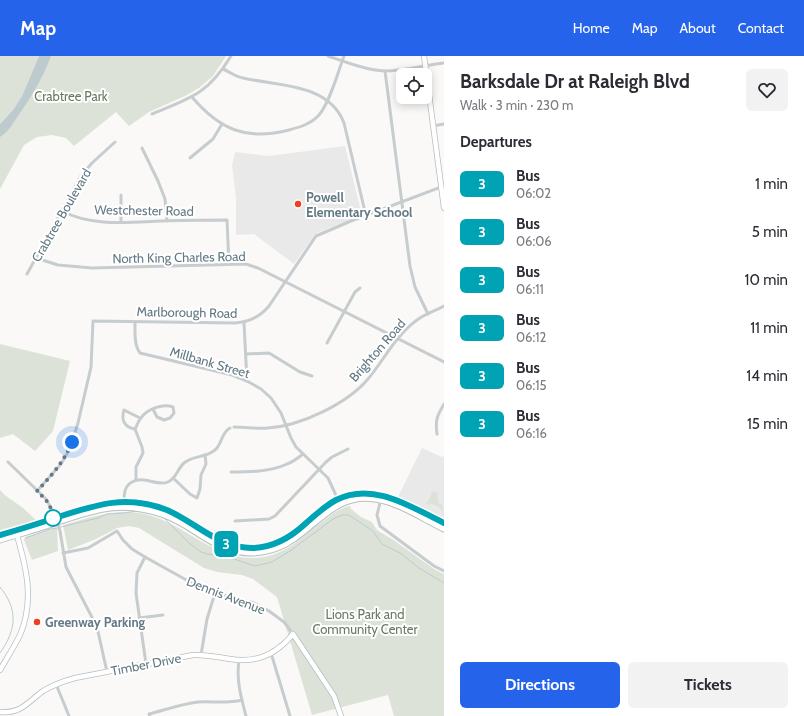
<!DOCTYPE html>
<meta charset="utf-8">
<style>
body{margin:0;font-family:Cabin,sans-serif;background:#f2f2f3;color:#2b2b33;height:100vh;display:flex;flex-direction:column;font-size:15px;white-space:nowrap}
*{box-sizing:border-box;margin:0}
p{font-size:13px;color:#7c7c81}
.icon{flex:none;width:22px;height:22px;fill:none;stroke:currentColor;stroke-width:2;stroke-linecap:round;stroke-linejoin:round}
.map{position:relative;flex:1;overflow:hidden}
.panel{display:flex;flex-direction:column;background:#fff;width:360px}
.panel>*{flex:none}
.badge{padding:0 8px;border-radius:6px;font-size:14px;line-height:26px}
.tools{position:absolute;left:396px;top:12px;display:grid;gap:8px}
.tools a{display:grid;place-items:center;width:36px;height:36px;border-radius:6px;background:#fff;box-shadow:0 2px 10px #0003;font-size:20px}
.you{position:absolute;width:20px;height:20px;margin:-10px;border:3px solid #fff;border-radius:50%;background:#1a73e8;box-shadow:0 0 0 6px #1a73e833}
.map>.badge{position:absolute;translate:-50% -50%;box-shadow:0 0 0 2px #fff}
h2{padding:0 16px;font-size:15px;line-height:36px}
.round{display:grid;place-items:center;flex:none;width:42px;height:42px;border-radius:6px;background:#f2f2f3}
.head{display:flex;align-items:center;justify-content:space-between;height:68px;padding:0 16px}
h1{font-size:19px;font-weight:700;line-height:30px}
.cta{display:flex;gap:8px;margin-top:auto;padding:8px 16px}
.cta a{flex:1;height:46px;border-radius:6px;background:#2563eb;color:#fff;font-size:16px;font-weight:700;line-height:46px;text-align:center}
.cta a+a{background:#f2f2f3;color:#2b2b33}
ul{padding:0;list-style:none}
li{display:flex;align-items:center;gap:12px;height:48px;padding:0 16px}
li div{flex:1}
li b{display:block;font-size:15px}
li em{font-style:normal}
li .badge{min-width:44px;font-weight:700;text-align:center}
header{display:flex;align-items:center;gap:24px;box-sizing:border-box;height:56px;padding:0 20px;background:#2563eb;color:#fff}
header strong{font-size:19px}
nav{display:flex;gap:22px;margin-inline-start:auto;font-size:14px}
main{display:flex;flex:1;min-height:0}
.map>svg:first-child{display:block}
.built{fill:#e8e9e8}
.green{fill:#dce2d8}
.water{fill:#bdcbce}
.lines{fill:none;stroke-linecap:round;stroke-linejoin:round}
.stream{stroke:#bdcbce;stroke-width:1}
.secondary-casing{stroke:#b7bec2;stroke-width:6}
.primary-casing{stroke:#b8bec1;stroke-width:7}
.street{stroke:#c7cccf;stroke-width:3}
.secondary{stroke:#fff;stroke-width:4.5}
.primary{stroke:#fff;stroke-width:5}
.line-casing{stroke:#fff;stroke-width:9}
.line{stroke:#00a3b4;stroke-width:6}
.walk{stroke:#637984;stroke-width:4;stroke-dasharray:0 7.2}
.poi-dot{fill:#ef3f22;stroke:#fff;stroke-width:1.5}
.stop-dot{fill:#fff;stroke:#00a3b4;stroke-width:2}
.labels{text-anchor:middle;stroke-width:4;stroke-linejoin:round;paint-order:stroke}
.park-label{font-size:13px;fill:#697b62;stroke:#fff}
.poi-label{font-size:13px;font-weight:bold;fill:#637984;stroke:#fff;text-anchor:start}
.street-label{font-size:13px;fill:#637984;stroke:#fff}
</style>
<header>
<strong>Map</strong>
<nav><a>Home</a><a>Map</a><a>About</a><a>Contact</a></nav>
</header>
<main>
<div class="map">
<svg width="444" height="660" viewBox="0 0 444 660">
<rect width="100%" height="100%" fill="#faf9f7"/>
<g class="built">
<polygon points="345,90 362,159 317,177 314,180 294,208 254,178 236,179 236,142 232,109 235,96 269,100"/>
<polygon points="422,392 442,401 444,400 444,464 398,441"/>
</g>
<g class="green">
<polygon points="0,0 39,0 22,40 13,54 0,68"/>
<polygon points="44,0 226,0 213,20 199,32 185,40 149,56 129,70 116,56 74,90 66,82 52,79 37,81 24,89 0,133 0,74 12,60"/>
<polygon points="0,288 70,305 53,375 35,395 13,378 0,382"/>
<polygon points="0,434 6,440 23,452 37,465 0,476"/>
<polygon points="431,435 439,437 439,438 437,439 439,448 442,448 443,455 440,454 441,452 430,447 429,449 425,447 427,447 432,437"/>
<path d="M 350,450 L 351,453 L 361,461 L 372,466 L 377,474 L 380,476 L 392,483 L 434,513 L 444,518 L 444,660 L 394,660 L 388,639 L 312,659 L 277,541 L 253,523 L 242,519 L 217,516 L 204,512 L 139,472 L 129,470 L 117,472 L 96,483 L 68,494 L 63,469 C 89,462 113,453 140,457 C 183,464 210,504 256,502 C 289,500 306,476 331,459 C 337,455 343,451 350,450 Z"/>
<polygon points="57,471 58,495 32,504 24,484 25,481"/>
</g>
<path class="water" d="M 39,0 L 51,0 C 42,24 31,41 16,63 C 12,69 7,77 0,81 L 0,68 L 13,54 L 22,40 Z"/>
<g class="lines">
<g class="stream">
<polyline points="163,461 189,487 201,496 207,498 225,500 255,510 272,506 290,495 333,463 342,459 349,459 373,475 382,488 400,497 419,512 444,527"/>
<polyline points="61,471 98,462 107,458 124,457 137,455"/>
<polyline points="26,482 50,473 58,472"/>
<path d="M 0,531 C 18,553 17,573 0,597"/>
</g>
<defs>
<g id="secondary">
<polyline points="424,0 444,152"/>
<path d="M 0,614 C 7,602 14,591 20,579 C 35,544 26,510 16,476"/>
<path d="M 0,656 C 21,658 28,646 43,635 C 53,629 64,625 75,622 L 193,599 C 209,598 224,603 240,604 C 262,605 280,594 293,578 L 334,640 L 341,660"/>
</g>
<g id="primary">
<path d="M 0,479 C 18,473 37,468 55,462 C 95,449 125,438 167,454 C 197,467 219,493 254,492 C 274,491 291,481 305,468 C 315,459 325,450 336,444 C 373,425 411,451 444,467"/>
<path d="M 0,484 C 19,478 39,473 58,466 C 96,453 123,444 164,459 C 197,471 215,498 254,497 C 268,496 283,491 294,483 C 320,465 339,437 375,443 C 398,446 423,463 444,473"/>
</g>
</defs>
<use href="#secondary" class="secondary-casing"/>
<use href="#primary" class="primary-casing"/>
<g class="street">
<path d="M 328,0 C 346,6 366,14 385,15 C 405,15 425,9 444,7"/>
<path d="M 223,13 C 230,16 236,21 243,22 C 277,30 329,27 344,67 L 366,160"/>
<polyline points="385,15 410,210 415,231 428,258"/>
<path d="M 192,41 C 220,74 247,85 289,74 C 300,71 311,68 319,59 C 330,46 338,16 344,0"/>
<path d="M 152,58 C 191,42 208,38 231,0"/>
<polyline points="433,70 444,68"/>
<polyline points="142,92 158,125 165,143 167,165"/>
<polyline points="190,102 213,83 222,68"/>
<polyline points="121,139 121,166"/>
<path d="M 62,155 C 92,171 130,166 162,165 C 184,164 206,164 227,164 L 229,208"/>
<polyline points="36,202 58,209 92,212 246,208 258,212 444,306"/>
<polyline points="27,218 81,120 92,107 115,86"/>
<path d="M 135,266 C 135,276 134,289 140,297 L 232,319 L 247,325 L 261,333 L 271,342 L 281,357 L 291,382 L 296,391 L 328,422 L 340,448"/>
<polyline points="244,267 247,325"/>
<polyline points="327,287 355,236 360,232"/>
<polyline points="246,298 269,297 300,316 312,320"/>
<path d="M 234,371 C 246,371 257,373 268,372 C 300,370 347,348 368,323 C 384,304 396,279 417,264 C 425,258 435,255 444,250"/>
<path d="M 135,373 C 124,371 121,364 124,354 L 140,362"/>
<path d="M 437,378 C 435,364 437,360 444,348"/>
<polyline points="8,406 46,443 56,461 60,475 66,511 97,571 107,616"/>
<path d="M 231,416 C 249,416 270,416 287,408 C 293,406 298,402 303,398"/>
<polyline points="173,422 190,438 197,442 200,433 201,419 206,408 205,399"/>
<path d="M 136,424 L 136,411 L 143,397 L 142,391 L 135,373 C 137,370 138,365 141,362 C 147,353 163,347 173,351 L 174,357 L 170,362 L 164,364 L 157,361 L 153,353"/>
<path d="M 37,435 L 61,408 L 67,398 L 72,386 L 78,367 L 91,311 L 93,265 L 235,267 C 249,266 260,261 269,250 L 316,180 L 351,165 L 444,130"/>
<polyline points="381,443 377,459 380,470 434,510 444,515"/>
<path d="M 124,447 C 124,439 124,430 132,426 C 144,419 157,431 168,426 C 177,422 177,413 184,407 C 193,399 209,402 217,392 C 222,386 222,376 230,372"/>
<polyline points="235,465 269,463 275,460 326,406 332,401 348,393"/>
<polyline points="63,497 88,492 117,475 123,484 132,493 145,501 199,531 224,539 254,547 269,555 284,566 293,578"/>
<polyline points="145,501 137,517 136,537 146,608"/>
<polyline points="139,562 163,559"/>
<polyline points="271,597 290,660"/>
<polyline points="201,599 207,563 215,537"/>
<path d="M 239,604 C 236,624 241,641 246,660"/>
<polyline points="56,628 69,660"/>
<path d="M 150,660 L 149,658 C 165,654 181,648 198,646 C 213,645 226,648 242,644"/>
</g>
<use href="#secondary" class="secondary"/>
<use href="#primary" class="primary"/>
</g>
<g class="lines">
<defs>
<path id="line" d="M 0,479 C 18,474 37,468 55,462 C 95,449 125,438 167,454 C 197,467 219,493 254,492 C 274,491 291,481 305,468 C 315,459 325,450 336,444 C 373,425 411,451 444,467"/>
</defs>
<use href="#line" class="line-casing"/>
<use href="#line" class="line"/>
<path class="walk" d="M 53,462 L 56,461 L 46,444 L 37,435 C 51,420 64,406 72,386"/>
</g>
<g class="poi-dot">
<circle cx="298" cy="148" r="4"/>
<circle cx="37" cy="566" r="4"/>
</g>
<circle class="stop-dot" cx="53" cy="462" r="8"/>
<g class="labels">
<g class="park-label">
<text x="71" y="45">Crabtree Park</text>
<text x="365" y="563">Lions Park and<tspan x="365" dy="15">Community Center</tspan></text>
</g>
<g class="poi-label">
<text x="306" y="146">Powell<tspan x="306" dy="15">Elementary School</tspan></text>
<text x="45" y="571">Greenway Parking</text>
</g>
<g class="street-label">
<text transform="translate(144 154) rotate(1)" y="5">Westchester Road</text>
<text transform="translate(61 159) rotate(-60)" y="5">Crabtree Boulevard</text>
<text transform="translate(179 201) rotate(-1)" y="5">North King Charles Road</text>
<text transform="translate(187 256) rotate(1)" y="5">Marlborough Road</text>
<text transform="translate(377 294) rotate(-49)" y="5">Brighton Road</text>
<text transform="translate(210 306) rotate(16)" y="5">Millbank Street</text>
<text transform="translate(226 539) rotate(21)" y="5">Dennis Avenue</text>
<text transform="translate(146 608) rotate(-11)" y="5">Timber Drive</text>
</g>
</g>
</svg>
<div class="tools">
<a><svg class="icon" aria-label="locate" viewBox="0 0 24 24"><circle cx="12" cy="12" r="6"/><path d="M12 2v4M12 18v4M2 12h4M18 12h4"/></svg></a>
</div>
<div class="you" style="left:72px;top:386px"></div>
<b class="badge" style="left:226px;top:488px;background:#00a3b4;color:#fff">3</b>
</div>
<section class="panel">
<div class="head"><div><h1>Barksdale Dr at Raleigh Blvd</h1><p>Walk · 3 min · 230 m</p></div><a class="round"><svg class="icon" aria-label="heart" viewBox="0 0 24 24"><path d="M12 20l-8-8c-3-5 5-10 8-4 3-6 11-1 8 4z"/></svg></a></div>
<h2>Departures</h2>
<ul>
<li><span class="badge" style="background:#00a3b4;color:#fff">3</span><div><b>Bus</b><p>06:02</p></div><em>1 min</em></li>
<li><span class="badge" style="background:#00a3b4;color:#fff">3</span><div><b>Bus</b><p>06:06</p></div><em>5 min</em></li>
<li><span class="badge" style="background:#00a3b4;color:#fff">3</span><div><b>Bus</b><p>06:11</p></div><em>10 min</em></li>
<li><span class="badge" style="background:#00a3b4;color:#fff">3</span><div><b>Bus</b><p>06:12</p></div><em>11 min</em></li>
<li><span class="badge" style="background:#00a3b4;color:#fff">3</span><div><b>Bus</b><p>06:15</p></div><em>14 min</em></li>
<li><span class="badge" style="background:#00a3b4;color:#fff">3</span><div><b>Bus</b><p>06:16</p></div><em>15 min</em></li>
</ul>
<div class="cta"><a>Directions</a><a>Tickets</a></div>
</section>
</main>
